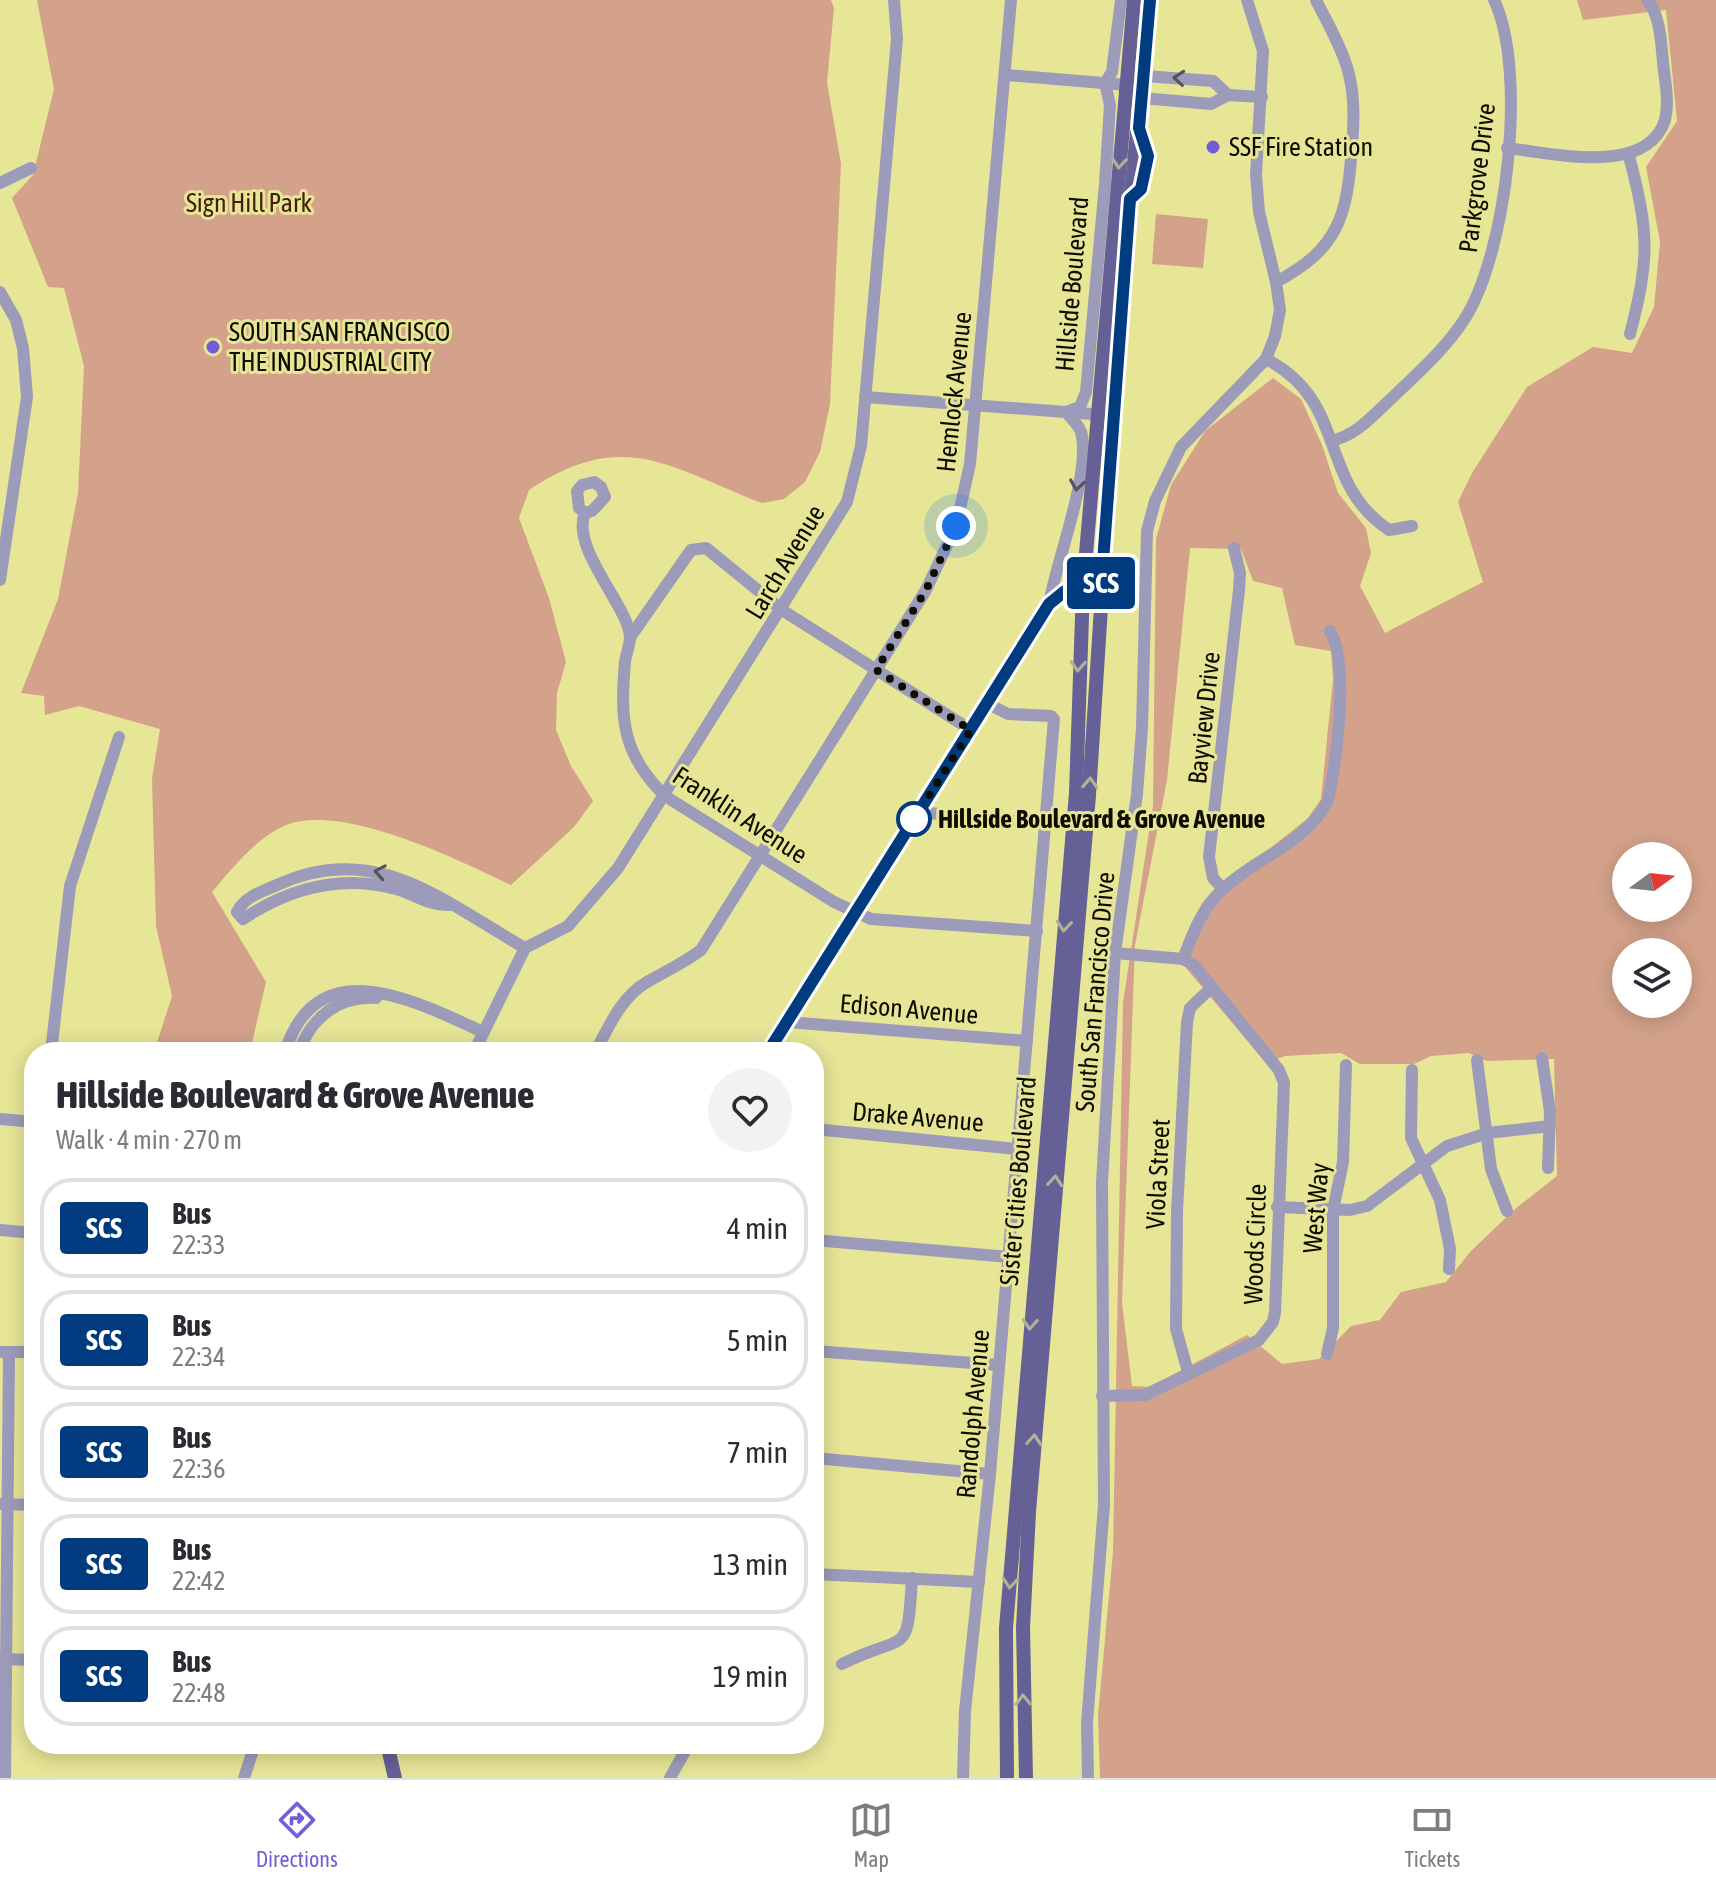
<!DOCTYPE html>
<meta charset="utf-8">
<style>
body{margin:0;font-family:"Asap Condensed",sans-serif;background:#f2f2f3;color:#2b2b33;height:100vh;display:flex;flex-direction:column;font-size:30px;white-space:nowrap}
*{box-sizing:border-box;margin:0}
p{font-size:26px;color:#7c7c81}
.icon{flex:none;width:44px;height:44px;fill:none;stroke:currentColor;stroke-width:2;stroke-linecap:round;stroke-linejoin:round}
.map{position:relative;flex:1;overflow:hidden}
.side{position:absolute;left:24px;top:1042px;width:800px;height:712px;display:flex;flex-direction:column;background:#fff;border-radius:32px;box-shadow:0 4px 20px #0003}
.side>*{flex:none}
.badge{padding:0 16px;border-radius:6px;font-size:28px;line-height:52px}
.needle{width:52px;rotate:75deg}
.buttons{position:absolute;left:1612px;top:842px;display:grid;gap:16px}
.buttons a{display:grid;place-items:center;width:80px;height:80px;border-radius:50%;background:#fff;box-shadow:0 4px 20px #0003;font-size:40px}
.you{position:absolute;width:40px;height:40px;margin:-20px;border:6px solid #fff;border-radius:50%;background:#1a73e8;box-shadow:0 0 0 12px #1a73e833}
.map>.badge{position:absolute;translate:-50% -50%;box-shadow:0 0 0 4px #fff}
.round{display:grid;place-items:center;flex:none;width:84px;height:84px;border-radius:42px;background:#f2f2f3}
.headline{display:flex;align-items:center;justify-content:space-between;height:136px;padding:0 32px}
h1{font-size:38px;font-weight:800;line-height:60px}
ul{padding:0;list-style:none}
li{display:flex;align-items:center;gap:24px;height:100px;margin:0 16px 12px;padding:0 16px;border:4px solid #e1e1e2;border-radius:32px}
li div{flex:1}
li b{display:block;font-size:30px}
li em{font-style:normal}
li .badge{min-width:88px;font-weight:700;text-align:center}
.dock{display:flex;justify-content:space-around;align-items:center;height:112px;border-top:2px solid #e1e1e2;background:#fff;font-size:22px;color:#7c7c81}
.dock a{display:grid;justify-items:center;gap:4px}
.dock .current{color:#735ed8}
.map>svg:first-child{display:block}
.green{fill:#d4a28a;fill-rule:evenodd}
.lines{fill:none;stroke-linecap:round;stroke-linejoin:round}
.minor{stroke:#9c9bba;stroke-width:12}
.major{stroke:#656096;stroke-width:14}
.oneway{stroke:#55545d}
.oneway2{stroke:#b3b096}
.line-casing{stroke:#fff;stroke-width:18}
.line{stroke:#003b80;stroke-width:12}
.walk{stroke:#0e0d00;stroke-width:8;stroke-dasharray:0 14.4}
.poi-dot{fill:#735ed8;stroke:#e7e596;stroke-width:3}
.stop-dot{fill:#fff;stroke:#003b80;stroke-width:4}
.labels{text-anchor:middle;stroke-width:6;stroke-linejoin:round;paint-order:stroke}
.poi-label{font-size:26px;fill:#0e0d00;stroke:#e7e596;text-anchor:start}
.street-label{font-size:26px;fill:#0e0d00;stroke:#e7e596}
.park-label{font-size:26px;fill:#451e08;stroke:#e7e596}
.stop-label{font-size:26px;font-weight:bold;fill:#0e0d00;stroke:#e7e596;text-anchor:start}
</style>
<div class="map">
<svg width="1716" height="1778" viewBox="0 0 1716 1778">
<rect width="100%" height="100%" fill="#e7e596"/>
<g class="green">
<path d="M 37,0 L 831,0 L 834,8 L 827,82 L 841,164 L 830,404 L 820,452 L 805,482 L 784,499 L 762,503 C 669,467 623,427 529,490 L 519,518 L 549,598 L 566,662 L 557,693 L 556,730 L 571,766 L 593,801 L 574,827 L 511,885 C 459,860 355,809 296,822 C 263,829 232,868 212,892 L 266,982 L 250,1052 L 154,1052 L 172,996 L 156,926 L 152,779 L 160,729 L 79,706 L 45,715 L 44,696 L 21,693 L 58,599 L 78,493 L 84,366 L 64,288 L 48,287 L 12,198 L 33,175 L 54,89 Z"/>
<path d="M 1577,0 L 1716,0 L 1716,1778 L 1100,1778 L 1098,1716 L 1113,1552 L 1123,1003 L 1153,805 L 1156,539 L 1171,485 L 1205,431 L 1273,378 L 1301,399 L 1322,445 L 1338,493 L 1366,528 L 1371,553 L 1360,586 L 1385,633 L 1483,582 L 1458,502 L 1472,473 L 1527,387 L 1593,347 L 1632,353 L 1654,307 L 1660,242 L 1646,167 L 1677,121 L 1666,10 L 1583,20 ZM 1190,548 L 1241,549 L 1253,581 L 1282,588 L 1295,645 L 1331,651 L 1333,679 L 1321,799 L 1308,818 L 1202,903 L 1183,946 L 1186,968 L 1266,1063 L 1285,1056 L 1341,1053 L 1360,1064 L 1414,1064 L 1431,1056 L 1469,1053 L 1487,1061 L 1554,1059 L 1557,1176 L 1515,1209 L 1471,1251 L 1446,1282 L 1401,1292 L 1380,1320 L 1351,1326 L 1319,1359 L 1282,1364 L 1247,1335 L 1150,1387 L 1132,1386 L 1122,1303 L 1135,945 L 1167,780 ZM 1626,856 L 1678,856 L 1678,908 L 1626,908 ZM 1626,952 L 1678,952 L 1678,1004 L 1626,1004 Z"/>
<polygon points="1156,214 1208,219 1203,268 1152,264"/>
</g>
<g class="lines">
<g class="minor">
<polyline points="1006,75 1127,85"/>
<polyline points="1136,80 1144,76 1213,81 1228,95"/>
<polyline points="1105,83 1112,72 1121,0"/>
<polyline points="1135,92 1142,98 1211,104 1228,95 1262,97"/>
<path d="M 1507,148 C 1551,153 1647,177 1665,120 C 1669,104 1666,87 1664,71 C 1661,49 1662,17 1647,0"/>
<path d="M 1629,156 C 1649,232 1650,258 1630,334"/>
<polyline points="0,183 31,168"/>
<path d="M 1276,282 C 1340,248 1347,215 1352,147 C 1354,120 1355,93 1347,67 C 1340,44 1327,22 1316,0"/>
<polyline points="0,292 16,320 23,348 27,397 0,580"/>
<path d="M 1266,359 C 1350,403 1316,481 1389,530 L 1412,526"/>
<polyline points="865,397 1105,415"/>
<polyline points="1066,412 1080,407 1086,392 1105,184 1110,105 1105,83"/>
<path d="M 1331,441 C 1358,435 1374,414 1394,396 C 1419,372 1445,349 1464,320 C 1507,254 1528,71 1494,0"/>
<path d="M 585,513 L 579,508 L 577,491 L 582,485 L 594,482 L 601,487 L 605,497 L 592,511 L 585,513 C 570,548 629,607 630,637 C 630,645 626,654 625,662 C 620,719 622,754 665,796 L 834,902 L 871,919 L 1037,931"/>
<path d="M 1049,604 C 1056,562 1092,471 1081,432 C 1078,424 1071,418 1066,412"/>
<polyline points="631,636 691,550 706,548 782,610 971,730"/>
<polyline points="919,812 1045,824"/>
<polyline points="1223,889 1213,878 1209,857 1239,590 1240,573 1234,548"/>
<path d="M 449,905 C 429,906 414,894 396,889 C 340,874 290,888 243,919 L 237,912 C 244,897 263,891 277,885 C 375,839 444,902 525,948"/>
<path d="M 1183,959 C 1193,933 1202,908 1223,889 C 1256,858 1306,843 1328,801 C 1336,763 1350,665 1330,631"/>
<polyline points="787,1022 1027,1041"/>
<polyline points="51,1052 70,886 119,737"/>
<path d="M 285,1052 C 317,949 415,1001 483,1032"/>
<path d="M 299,1052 C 311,1017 339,996 376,998"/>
<polyline points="474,1052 525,948 568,926 618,868 847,502 861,446 897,39 894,0"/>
<path d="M 595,1052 C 609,1027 621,997 647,982 C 666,971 684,963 701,950 L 926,590 L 956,526 L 970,464 L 1011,0"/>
<polyline points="768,1052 1049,604 1065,591 1101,589"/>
<polyline points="1542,1058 1550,1111 1548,1168"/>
<polyline points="1477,1060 1491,1169 1507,1211"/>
<polyline points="1412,1070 1411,1138 1440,1200 1450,1249 1449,1269"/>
<polyline points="0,1119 34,1122"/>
<polyline points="814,1129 1017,1149"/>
<polyline points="1277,1207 1350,1210 1367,1206 1447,1146 1488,1133 1550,1126"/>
<polyline points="0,1230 34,1233"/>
<polyline points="814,1240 1009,1257"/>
<polyline points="814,1351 999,1365"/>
<polyline points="0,1352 34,1352"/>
<polyline points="1327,1354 1333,1328 1333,1210 1343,1162 1346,1065"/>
<polyline points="1188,1372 1176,1329 1177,1212 1187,1022 1190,1008 1212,987"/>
<polyline points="1102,1396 1145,1395 1259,1340 1273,1322 1275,1312 1284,1083 1279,1070 1194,965 1183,959 1115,953"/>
<polyline points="814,1458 990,1474"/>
<polyline points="0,1504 34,1505"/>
<polyline points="814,1574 979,1582"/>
<polyline points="1,1659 34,1660"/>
<path d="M 842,1664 C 908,1631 907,1660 912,1578"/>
<polyline points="5,1778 9,1352"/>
<polyline points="244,1778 255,1744"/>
<polyline points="670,1778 689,1744"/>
<polyline points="963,1778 965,1711 990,1474 1054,719 1051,716 1008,714 988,704"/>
<polyline points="1088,1778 1087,1723 1104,1505 1102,1183 1115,953 1137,794 1142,728 1147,531 1155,501 1181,447 1266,359 1275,336 1280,310 1276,282 1259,212 1256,175 1263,51 1247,0"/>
</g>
<g class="major">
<polyline points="387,1744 395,1778"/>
<polyline points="1007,1778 1006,1628 1076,793 1083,588 1134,0"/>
<polyline points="1026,1778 1023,1628 1029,1512 1089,795 1121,295 1150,0"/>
</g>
</g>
<defs><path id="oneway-chevron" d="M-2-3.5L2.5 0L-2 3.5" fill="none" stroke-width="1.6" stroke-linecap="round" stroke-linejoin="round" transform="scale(2)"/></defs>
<g class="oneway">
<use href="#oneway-chevron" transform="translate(1179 78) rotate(-175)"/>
<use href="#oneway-chevron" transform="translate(1077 485) rotate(99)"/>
<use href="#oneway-chevron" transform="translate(380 872) rotate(-170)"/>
</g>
<g class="oneway2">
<use href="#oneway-chevron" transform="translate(1119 163) rotate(95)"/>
<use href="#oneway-chevron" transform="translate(1078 666) rotate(93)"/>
<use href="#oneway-chevron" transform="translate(1090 783) rotate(-87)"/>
<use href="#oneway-chevron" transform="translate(1064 926) rotate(95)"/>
<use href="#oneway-chevron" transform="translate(1055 1181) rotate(-85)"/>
<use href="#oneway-chevron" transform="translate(1030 1324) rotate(94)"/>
<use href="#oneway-chevron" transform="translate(1034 1440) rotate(-86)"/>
<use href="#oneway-chevron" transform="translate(1010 1583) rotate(95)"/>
<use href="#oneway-chevron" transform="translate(1023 1700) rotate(-92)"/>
</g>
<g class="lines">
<defs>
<polyline id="line" points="768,1052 1049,604 1065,591 1101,589 1130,199 1141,189 1148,156 1139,128 1150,0"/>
</defs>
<use href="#line" class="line-casing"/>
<use href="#line" class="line"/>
<polyline class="walk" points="914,819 971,730 876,670 926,590 956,526"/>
</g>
<g class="poi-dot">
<circle cx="1213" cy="147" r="8"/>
<circle cx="213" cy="347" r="8"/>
</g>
<circle class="stop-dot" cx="914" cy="819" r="16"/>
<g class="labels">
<g class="poi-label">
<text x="1229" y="156">SSF Fire Station</text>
<text x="229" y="341">SOUTH SAN FRANCISCO<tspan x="229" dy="30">THE INDUSTRIAL CITY</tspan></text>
</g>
<g class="street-label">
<text transform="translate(1477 178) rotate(-83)" y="9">Parkgrove Drive</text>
<text transform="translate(1072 284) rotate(-85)" y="9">Hillside Boulevard</text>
<text transform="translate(954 392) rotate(-84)" y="9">Hemlock Avenue</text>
<text transform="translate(785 562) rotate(-59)" y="9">Larch Avenue</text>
<text transform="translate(1204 718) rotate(-84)" y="9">Bayview Drive</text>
<text transform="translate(740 815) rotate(33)" y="9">Franklin Avenue</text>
<text transform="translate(1095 992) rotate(-85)" y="9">South San Francisco Drive</text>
<text transform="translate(909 1009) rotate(5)" y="9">Edison Avenue</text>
<text transform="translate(918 1117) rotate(5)" y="9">Drake Avenue</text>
<text transform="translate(1158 1174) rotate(-87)" y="9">Viola Street</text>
<text transform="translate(1018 1181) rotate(-85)" y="9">Sister Cities Boulevard</text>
<text transform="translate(1316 1208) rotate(-85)" y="9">West Way</text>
<text transform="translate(1255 1244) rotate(-88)" y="9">Woods Circle</text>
<text transform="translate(973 1414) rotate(-85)" y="9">Randolph Avenue</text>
</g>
<g class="park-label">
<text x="249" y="212">Sign Hill Park</text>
</g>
<g class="stop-label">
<text x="938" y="828">Hillside Boulevard &amp; Grove Avenue</text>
</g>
</g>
</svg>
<div class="buttons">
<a><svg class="needle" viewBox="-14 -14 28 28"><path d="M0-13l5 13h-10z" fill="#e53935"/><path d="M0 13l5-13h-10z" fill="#7c7c81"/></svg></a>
<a><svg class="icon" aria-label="layers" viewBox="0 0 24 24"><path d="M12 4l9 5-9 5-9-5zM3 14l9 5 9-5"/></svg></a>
</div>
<div class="you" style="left:956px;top:526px"></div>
<b class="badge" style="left:1101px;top:583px;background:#003b80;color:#fff">SCS</b>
<section class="side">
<div class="headline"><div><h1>Hillside Boulevard &amp; Grove Avenue</h1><p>Walk · 4 min · 270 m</p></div><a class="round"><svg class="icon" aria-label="heart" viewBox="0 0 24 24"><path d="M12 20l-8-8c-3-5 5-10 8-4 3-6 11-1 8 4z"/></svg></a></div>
<ul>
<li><span class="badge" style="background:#003b80;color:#fff">SCS</span><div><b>Bus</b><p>22:33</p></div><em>4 min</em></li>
<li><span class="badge" style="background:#003b80;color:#fff">SCS</span><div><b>Bus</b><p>22:34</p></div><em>5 min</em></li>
<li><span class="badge" style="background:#003b80;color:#fff">SCS</span><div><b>Bus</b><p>22:36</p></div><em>7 min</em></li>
<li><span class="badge" style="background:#003b80;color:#fff">SCS</span><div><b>Bus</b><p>22:42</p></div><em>13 min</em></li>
<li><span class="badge" style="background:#003b80;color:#fff">SCS</span><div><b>Bus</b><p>22:48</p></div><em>19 min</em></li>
</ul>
</section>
</div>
<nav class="dock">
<a class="current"><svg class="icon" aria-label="directions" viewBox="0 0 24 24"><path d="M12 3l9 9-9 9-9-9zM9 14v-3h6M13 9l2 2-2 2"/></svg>Directions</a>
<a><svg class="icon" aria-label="map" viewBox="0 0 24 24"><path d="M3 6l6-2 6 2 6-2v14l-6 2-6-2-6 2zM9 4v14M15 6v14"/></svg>Map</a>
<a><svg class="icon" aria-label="tickets" viewBox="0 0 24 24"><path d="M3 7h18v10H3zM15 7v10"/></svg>Tickets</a>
</nav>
